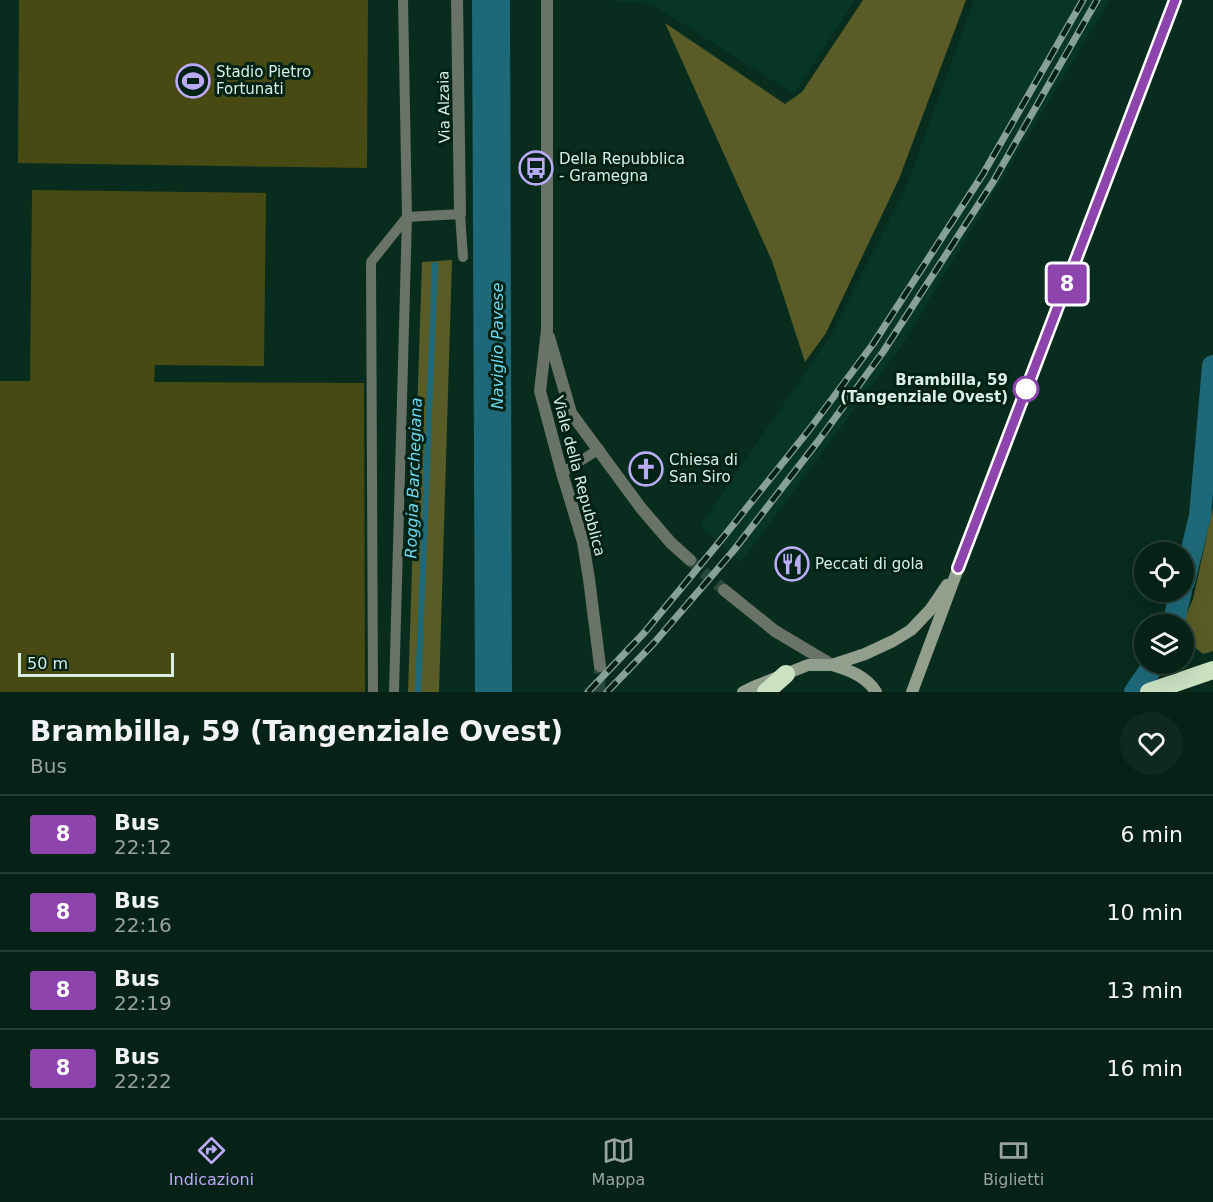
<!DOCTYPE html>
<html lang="it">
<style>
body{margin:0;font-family:"DejaVu Sans",sans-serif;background:#0f291f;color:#f1f3f6;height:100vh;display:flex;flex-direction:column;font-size:22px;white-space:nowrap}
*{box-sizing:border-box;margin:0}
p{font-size:20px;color:#98a3a1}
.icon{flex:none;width:33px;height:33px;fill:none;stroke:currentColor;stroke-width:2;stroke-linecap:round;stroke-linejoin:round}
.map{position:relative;height:692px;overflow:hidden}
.panel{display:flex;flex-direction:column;background:#062116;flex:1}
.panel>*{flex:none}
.badge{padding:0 12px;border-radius:4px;font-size:21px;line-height:39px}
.tools{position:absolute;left:1134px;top:542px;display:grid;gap:12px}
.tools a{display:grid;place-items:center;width:60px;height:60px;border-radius:50%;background:#062116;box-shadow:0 6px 24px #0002,0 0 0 2px #273e35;font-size:30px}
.scale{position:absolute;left:18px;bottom:15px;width:156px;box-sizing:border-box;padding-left:6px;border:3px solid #dbeee5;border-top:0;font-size:16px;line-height:21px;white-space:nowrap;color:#dbeee5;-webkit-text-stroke:4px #002215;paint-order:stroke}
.map>.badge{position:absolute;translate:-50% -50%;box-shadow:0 0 0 3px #fff}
.round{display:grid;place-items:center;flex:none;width:63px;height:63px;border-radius:32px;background:#0f291f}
.head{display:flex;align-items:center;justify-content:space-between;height:102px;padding:0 30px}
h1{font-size:28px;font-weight:700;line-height:45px}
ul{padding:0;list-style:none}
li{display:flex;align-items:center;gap:18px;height:78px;padding:0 30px;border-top:2px solid #273e35}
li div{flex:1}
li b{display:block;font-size:22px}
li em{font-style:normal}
li .badge{min-width:66px;font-weight:700;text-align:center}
.menu{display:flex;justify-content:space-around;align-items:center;height:84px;border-top:2px solid #273e35;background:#062116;font-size:16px;color:#98a3a1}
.menu a{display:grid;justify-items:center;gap:3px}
.menu .selected{color:#bbaaf6}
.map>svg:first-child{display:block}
.built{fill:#073625}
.green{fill:#474a12}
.forest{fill:#595c26}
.water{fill:#1e6979}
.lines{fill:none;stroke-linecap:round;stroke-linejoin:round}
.stream{stroke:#1e6979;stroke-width:6}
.canal{stroke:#1e6979;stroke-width:22}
.tertiary-tunnel{stroke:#28493c;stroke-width:12;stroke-dasharray:12 6;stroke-linecap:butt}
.service{stroke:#6a7367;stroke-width:10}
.minor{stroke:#6a7367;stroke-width:12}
.tertiary{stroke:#6a7367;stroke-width:12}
.secondary{stroke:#919f8c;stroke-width:12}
.motorway{stroke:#cae1c2;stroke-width:18}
.rail-casing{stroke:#88a196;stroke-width:7}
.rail{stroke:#002215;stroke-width:4.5;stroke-dasharray:14;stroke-linecap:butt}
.line-casing{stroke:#fff;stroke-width:14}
.line{stroke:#8e44ad;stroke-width:9}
.stop-dot{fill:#fff;stroke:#8e44ad;stroke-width:3}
.labels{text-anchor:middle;stroke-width:6;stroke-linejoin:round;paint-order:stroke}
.poi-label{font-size:15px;fill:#dbeee5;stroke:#002215;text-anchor:start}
.street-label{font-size:15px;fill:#dbeee5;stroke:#002215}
.stop-label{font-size:15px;font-weight:bold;fill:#dbeee5;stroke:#002215;text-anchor:end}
.water-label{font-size:16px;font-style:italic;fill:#6dd9f2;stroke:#002215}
</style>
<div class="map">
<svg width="1213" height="692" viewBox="0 0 1213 692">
<rect width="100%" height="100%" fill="#082c1e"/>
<g class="built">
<polygon points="606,0 855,0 794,94 651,4"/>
<polygon points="974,0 1110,0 903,344 741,562 700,526 831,335 908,182"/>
</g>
<g class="green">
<polygon points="19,0 368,0 367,168 18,163"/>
<polygon points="32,190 266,193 264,366 155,365 154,382 364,383 365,692 0,692 0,381 30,381"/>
</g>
<g class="forest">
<polygon points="863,0 966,0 899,179 826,333 805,362 772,261 665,23 785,104 802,92"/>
<polygon points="452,260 439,692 408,692 422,262"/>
<polygon points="1213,507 1213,651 1203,654 1184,638 1184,624 1182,624 1193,599"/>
</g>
<polygon class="water" points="472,0 510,0 512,692 475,692"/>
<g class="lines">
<polyline class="stream" points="418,692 435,265"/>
<g class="canal">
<polyline points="1184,582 1200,516 1213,366"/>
<polyline points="1173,624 1181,591"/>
<polyline points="1135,692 1155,663"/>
</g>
<g class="tertiary-tunnel">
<polyline points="690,560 724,590"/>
<polyline points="599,692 600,666"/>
</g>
<g class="service">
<polyline points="562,473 599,449"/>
<polyline points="373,692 371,262 407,217 460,214 463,257"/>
<polyline points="394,692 407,217 403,0"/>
</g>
<polyline class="minor" points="457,0 460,214"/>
<g class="tertiary">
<polyline points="547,0 547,330 540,391 562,473 583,542 589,579 600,666"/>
<polyline points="549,337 571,413 641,508 671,543 690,560"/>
<polyline points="724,590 775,631 832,665"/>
</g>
<g class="secondary">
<path d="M 832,665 C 849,670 866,676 876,692"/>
<polyline points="743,692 753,687 808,665 832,665 865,654 893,641 911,630 930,610 947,585"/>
<polyline points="912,692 999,459 1175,0"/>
</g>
<g class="motorway">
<polyline points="766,692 786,674"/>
<polyline points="1149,692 1213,670"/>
</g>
<defs>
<g id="rail">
<polyline points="588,692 644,633 721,540 809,430 873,344 983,174 1083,0"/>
<polyline points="607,692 654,643 734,550 819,440 883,352 993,182 1097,0"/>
</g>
</defs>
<use href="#rail" class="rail-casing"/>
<use href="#rail" class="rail"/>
</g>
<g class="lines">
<defs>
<polyline id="line" points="958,568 1175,0"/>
</defs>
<use href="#line" class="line-casing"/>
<use href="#line" class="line"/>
</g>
<defs>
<symbol id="stadium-ring" viewBox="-11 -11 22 22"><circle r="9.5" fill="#002215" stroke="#bbaaf6" stroke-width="1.5"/><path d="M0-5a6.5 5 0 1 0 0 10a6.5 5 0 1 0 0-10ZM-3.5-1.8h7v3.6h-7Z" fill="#bbaaf6"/></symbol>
<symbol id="bus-ring" viewBox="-11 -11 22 22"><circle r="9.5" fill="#002215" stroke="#bbaaf6" stroke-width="1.5"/><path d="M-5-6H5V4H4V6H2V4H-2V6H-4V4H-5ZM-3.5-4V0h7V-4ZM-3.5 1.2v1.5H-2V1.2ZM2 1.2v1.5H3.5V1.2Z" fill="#bbaaf6"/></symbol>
<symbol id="church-ring" viewBox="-11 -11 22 22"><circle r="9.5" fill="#002215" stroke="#bbaaf6" stroke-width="1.5"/><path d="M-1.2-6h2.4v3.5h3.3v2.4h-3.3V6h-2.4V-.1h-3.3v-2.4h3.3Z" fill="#bbaaf6"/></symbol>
<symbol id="restaurant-ring" viewBox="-11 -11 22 22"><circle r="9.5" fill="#002215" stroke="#bbaaf6" stroke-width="1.5"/><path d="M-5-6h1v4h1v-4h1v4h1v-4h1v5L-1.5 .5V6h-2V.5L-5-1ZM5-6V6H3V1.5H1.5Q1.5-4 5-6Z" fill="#bbaaf6"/></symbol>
</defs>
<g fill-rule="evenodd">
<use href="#stadium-ring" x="174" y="62" width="38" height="38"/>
<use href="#bus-ring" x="517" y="149" width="38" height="38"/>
<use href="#church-ring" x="627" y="450" width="38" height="38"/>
<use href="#restaurant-ring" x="773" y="545" width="38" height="38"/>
</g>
<circle class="stop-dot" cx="1026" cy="389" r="12"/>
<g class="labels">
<g class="poi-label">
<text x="216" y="77">Stadio Pietro<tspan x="216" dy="17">Fortunati</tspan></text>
<text x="559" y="164">Della Repubblica<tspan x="559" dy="17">- Gramegna</tspan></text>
<text x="669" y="465">Chiesa di<tspan x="669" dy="17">San Siro</tspan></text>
<text x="815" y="569">Peccati di gola</text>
</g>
<g class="street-label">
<text transform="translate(444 107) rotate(-91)" y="5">Via Alzaia</text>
<text transform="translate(579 476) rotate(75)" y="5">Viale della Repubblica</text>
</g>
<g class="stop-label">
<text x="1008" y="385">Brambilla, 59<tspan x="1008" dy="17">(Tangenziale Ovest)</tspan></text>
</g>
<g class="water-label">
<text transform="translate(497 346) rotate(-90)" y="6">Naviglio Pavese</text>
<text transform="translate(413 478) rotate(-88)" y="6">Roggia Barchegiana</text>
</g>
</g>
</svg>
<div class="tools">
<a><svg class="icon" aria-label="locate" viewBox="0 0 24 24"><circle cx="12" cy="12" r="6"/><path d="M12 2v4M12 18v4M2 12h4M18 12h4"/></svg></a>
<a><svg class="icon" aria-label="layers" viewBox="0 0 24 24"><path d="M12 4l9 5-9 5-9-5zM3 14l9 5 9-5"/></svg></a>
</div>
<div class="scale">50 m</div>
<b class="badge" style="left:1067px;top:284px;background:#8e44ad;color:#fff">8</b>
</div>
<section class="panel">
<div class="head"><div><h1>Brambilla, 59 (Tangenziale Ovest)</h1><p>Bus</p></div><a class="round"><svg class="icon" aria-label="heart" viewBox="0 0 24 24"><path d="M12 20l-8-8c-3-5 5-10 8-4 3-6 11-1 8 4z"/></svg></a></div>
<ul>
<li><span class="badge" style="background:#8e44ad;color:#fff">8</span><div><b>Bus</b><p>22:12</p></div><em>6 min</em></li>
<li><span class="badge" style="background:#8e44ad;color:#fff">8</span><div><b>Bus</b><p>22:16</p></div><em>10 min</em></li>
<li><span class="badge" style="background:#8e44ad;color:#fff">8</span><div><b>Bus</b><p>22:19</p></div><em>13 min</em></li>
<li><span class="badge" style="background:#8e44ad;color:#fff">8</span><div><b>Bus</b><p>22:22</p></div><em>16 min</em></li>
</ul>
</section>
<nav class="menu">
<a class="selected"><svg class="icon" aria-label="directions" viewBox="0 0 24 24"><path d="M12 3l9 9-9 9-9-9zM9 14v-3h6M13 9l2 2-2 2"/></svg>Indicazioni</a>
<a><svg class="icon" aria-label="map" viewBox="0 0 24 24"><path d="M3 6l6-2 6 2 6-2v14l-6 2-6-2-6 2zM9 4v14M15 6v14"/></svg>Mappa</a>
<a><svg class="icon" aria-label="tickets" viewBox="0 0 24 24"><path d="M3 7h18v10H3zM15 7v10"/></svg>Biglietti</a>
</nav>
